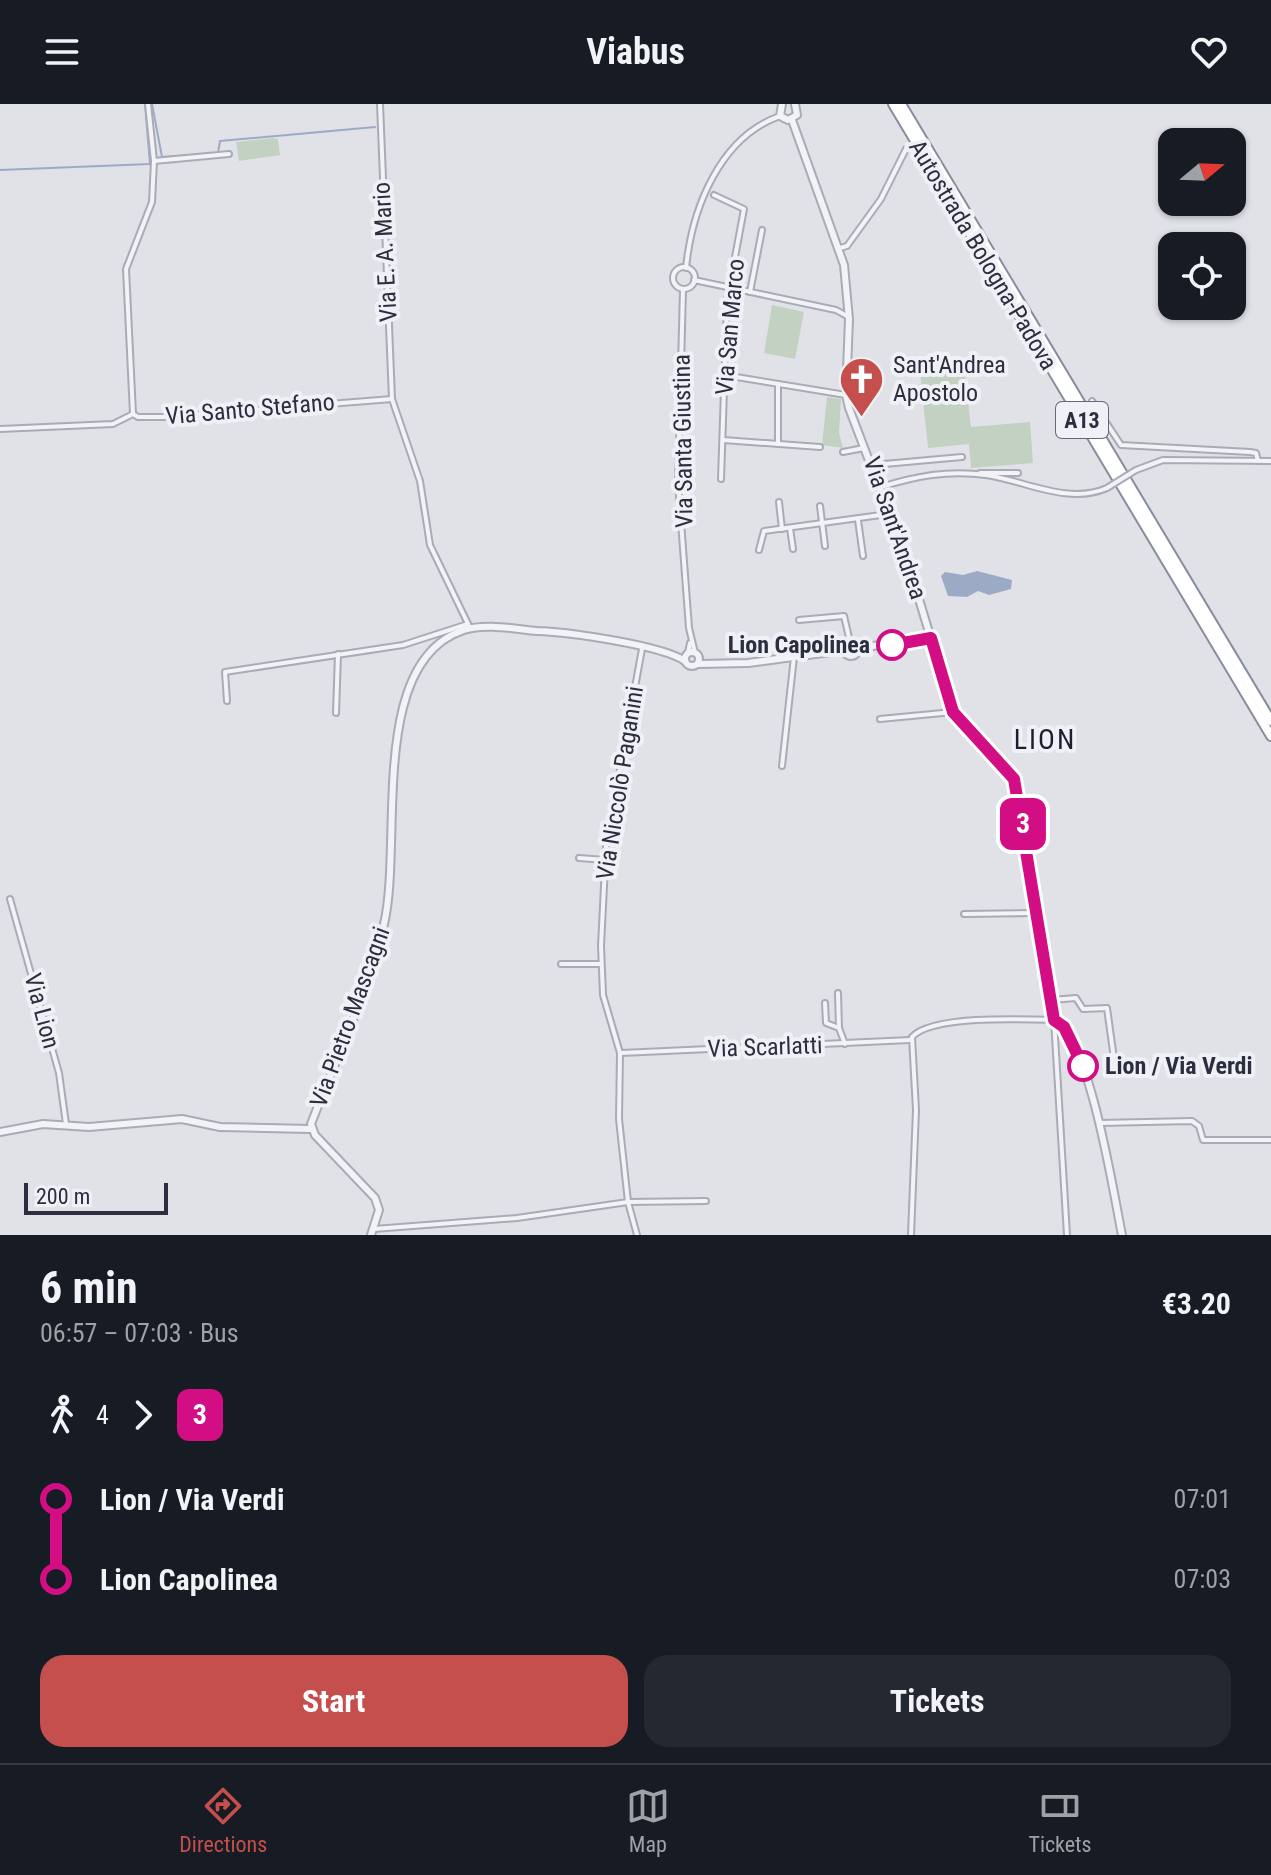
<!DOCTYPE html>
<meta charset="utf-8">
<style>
body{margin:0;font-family:"Roboto Condensed",sans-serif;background:#242831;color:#f1f3f6;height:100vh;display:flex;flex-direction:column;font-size:30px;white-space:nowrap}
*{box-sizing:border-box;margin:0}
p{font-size:26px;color:#9ea1a6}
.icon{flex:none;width:44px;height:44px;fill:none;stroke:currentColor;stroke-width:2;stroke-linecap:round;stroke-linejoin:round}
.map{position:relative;height:1131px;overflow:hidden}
.sheet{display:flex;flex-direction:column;background:#171b24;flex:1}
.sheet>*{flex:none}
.badge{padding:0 16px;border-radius:12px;font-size:28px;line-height:52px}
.needle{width:52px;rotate:71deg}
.tools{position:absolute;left:1158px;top:24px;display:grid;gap:16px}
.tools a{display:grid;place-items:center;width:88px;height:88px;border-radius:16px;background:#171b24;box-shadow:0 2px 6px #0004;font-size:40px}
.scale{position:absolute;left:24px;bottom:20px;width:144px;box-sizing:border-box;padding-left:8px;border:4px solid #2a2e3e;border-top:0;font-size:22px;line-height:28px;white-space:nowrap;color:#2a2e3e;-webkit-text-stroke:6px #eff1f6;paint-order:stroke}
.map>.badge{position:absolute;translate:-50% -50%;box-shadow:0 0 0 4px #fff}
.legs{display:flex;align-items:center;gap:12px;height:88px;padding:0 40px;font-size:26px}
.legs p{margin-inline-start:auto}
.summary{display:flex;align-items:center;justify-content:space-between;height:136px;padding:0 40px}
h1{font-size:44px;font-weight:700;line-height:60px}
.primary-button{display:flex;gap:16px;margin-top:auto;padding:16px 40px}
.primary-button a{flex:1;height:92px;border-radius:24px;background:#c54f4d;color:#fff;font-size:32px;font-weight:700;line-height:92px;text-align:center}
.primary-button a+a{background:#242831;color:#f1f3f6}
ul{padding:0 40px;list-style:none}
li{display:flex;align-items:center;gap:28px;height:80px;font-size:30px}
li i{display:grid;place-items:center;width:12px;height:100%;margin:0 10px;background:currentColor}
li i::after{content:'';width:20px;height:20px;margin:-10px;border:6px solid;border-radius:50%;background:#171b24}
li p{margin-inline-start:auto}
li:first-child i{background:linear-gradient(#0000 50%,currentColor 0)}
li:last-child i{background:linear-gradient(currentColor 50%,#0000 0)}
header{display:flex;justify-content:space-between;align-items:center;height:104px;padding:0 40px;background:#171b24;font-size:36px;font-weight:700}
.tabs{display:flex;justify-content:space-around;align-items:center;height:112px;border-top:2px solid #363941;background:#171b24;font-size:22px;color:#9ea1a6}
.tabs a{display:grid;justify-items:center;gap:4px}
.tabs .selected{color:#c54f4d}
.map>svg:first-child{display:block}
.green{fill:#c3d1c2}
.water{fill:#9daac6}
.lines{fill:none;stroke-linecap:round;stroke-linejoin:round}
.stream{stroke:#9daac6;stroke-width:2}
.minor-casing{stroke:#a9acb5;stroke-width:8}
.tertiary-casing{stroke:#a9acb5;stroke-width:10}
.motorway-casing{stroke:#888d9d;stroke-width:12}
.minor{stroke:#f2f3f6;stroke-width:4}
.tertiary{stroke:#f2f3f6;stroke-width:6}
.motorway{stroke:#fff;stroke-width:8}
.minor-bridge-casing{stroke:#a9acb5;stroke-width:8;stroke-linecap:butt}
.minor-bridge{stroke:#f2f3f6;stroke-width:4}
.line-1-casing{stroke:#fff;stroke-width:18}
.line-1{stroke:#d30d84;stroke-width:12}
.stop-1-dot{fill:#fff;stroke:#d30d84;stroke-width:4}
.labels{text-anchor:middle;stroke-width:8;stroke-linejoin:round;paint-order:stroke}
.shield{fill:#eff1f6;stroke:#656875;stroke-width:2}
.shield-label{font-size:22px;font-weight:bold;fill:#2a2e3e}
.street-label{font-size:24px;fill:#2a2e3e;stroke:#eff1f6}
.poi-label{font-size:24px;fill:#2a2e3e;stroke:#eff1f6;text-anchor:start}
.stop-label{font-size:24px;font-weight:bold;fill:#2a2e3e;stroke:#eff1f6;text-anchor:end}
.quarter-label{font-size:28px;letter-spacing:2px;fill:#1c1f2f;stroke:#eff1f6}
</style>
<header><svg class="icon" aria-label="menu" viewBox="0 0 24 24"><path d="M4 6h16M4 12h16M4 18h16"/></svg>Viabus<svg class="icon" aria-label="heart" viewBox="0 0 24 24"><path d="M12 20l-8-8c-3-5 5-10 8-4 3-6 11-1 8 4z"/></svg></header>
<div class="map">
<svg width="1271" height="1131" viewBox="0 0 1271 1131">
<rect width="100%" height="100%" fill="#e0e2e8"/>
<g class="green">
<polygon points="273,34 278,35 280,51 239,57 236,38"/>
<polygon points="772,201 804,208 795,255 764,249"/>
<polygon points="964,263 971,323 1030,318 1033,359 971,364 969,340 928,344 920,268"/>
<polygon points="827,293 841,295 839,329 843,344 822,341"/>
</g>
<polygon class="water" points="977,467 1012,476 1011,485 989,491 978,487 967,493 948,492 941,472 945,468 963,471"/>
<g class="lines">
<g class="stream">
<polyline points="152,0 162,53 218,49 220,37 375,23"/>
<polyline points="0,66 150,60 145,0"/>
</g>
<defs>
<g id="minor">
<polyline points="380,0 392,295 420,377 430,441 470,524"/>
<polyline points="154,57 229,50"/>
<polyline points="714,91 744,105 727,196 721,375"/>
<polyline points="840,144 847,142 881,95 906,45"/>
<circle cx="684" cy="174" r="11"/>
<path d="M 686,164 C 692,104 720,33 780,12"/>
<polyline points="694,176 836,206 847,212"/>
<polyline points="683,185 678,378 689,524 695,549"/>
<polyline points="750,188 762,126"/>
<polyline points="724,271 846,291"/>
<polyline points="778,280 778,340"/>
<polyline points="1092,297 1121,341 1250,348 1256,349 1258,357"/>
<polyline points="133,310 126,165 152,98 154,57 148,0"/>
<polyline points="133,310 138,313 164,313 392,295"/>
<polyline points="0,325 113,320 133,310"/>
<polyline points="723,336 820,343"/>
<polyline points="843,348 864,344"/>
<polyline points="873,361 962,353"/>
<polyline points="1136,366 1163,356 1271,357"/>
<polyline points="980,369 1018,369"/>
<path d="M 881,383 C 916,372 948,366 986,371 C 1026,377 1068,401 1107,384"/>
<polyline points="779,398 782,425"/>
<polyline points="820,402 825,442"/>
<polyline points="858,416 863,452"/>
<polyline points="790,424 793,445"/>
<polyline points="759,446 764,427 888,410"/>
<polyline points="799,516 844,512 850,538"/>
<polyline points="688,549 690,539"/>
<polyline points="227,597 225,568 403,541 468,520"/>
<polyline points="336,609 338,550"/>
<polyline points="880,615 953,608"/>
<polyline points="782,662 794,553"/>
<polyline points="579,754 605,756"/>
<polyline points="10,795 59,969 66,1020"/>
<polyline points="964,810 1037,809"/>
<polyline points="561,860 601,860"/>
<polyline points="838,889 839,924 845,940"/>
<polyline points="1051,896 1076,894 1083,905 1107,904 1115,962"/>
<polyline points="825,899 826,919 839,924"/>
<polyline points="621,949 910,936"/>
<polyline points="1099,1019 1192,1017 1199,1022 1203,1036 1271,1036"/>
<polyline points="374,1125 517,1114 628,1098 706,1097"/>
<polyline points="637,1131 628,1098 619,1015 620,949 603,891 601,842 606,742 642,545"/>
<path d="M 911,1131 L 916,1006 L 912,933 C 932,911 1023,915 1054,916 L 1067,1131"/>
</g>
<g id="tertiary">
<polyline points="782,0 780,12 788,16 797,11 795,0"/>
<path d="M 792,16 L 844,161 L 849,215 L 846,291 L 849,304 L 909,462 L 953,608 L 1014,675 L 1054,916 C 1089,930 1114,1092 1122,1131"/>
<circle cx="851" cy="545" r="7"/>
<polyline points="858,544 931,534"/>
<circle cx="692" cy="555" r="7"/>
<polyline points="698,560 748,559 845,546"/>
<polyline points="0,1028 43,1020 89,1023 182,1015 220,1023 311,1025"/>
<path d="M 371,1131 L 379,1106 L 375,1094 L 315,1031 L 311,1020 C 336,954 368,889 384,820 C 403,741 367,557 464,526 C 485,519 515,525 537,527 C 568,528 661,541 685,557"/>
</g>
<g id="motorway">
<polyline points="893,0 1271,632"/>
<polyline points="901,0 1271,617"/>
</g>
</defs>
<use href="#minor" class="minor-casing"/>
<use href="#tertiary" class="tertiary-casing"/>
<use href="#motorway" class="motorway-casing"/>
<use href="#minor" class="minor"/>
<use href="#tertiary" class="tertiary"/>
<use href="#motorway" class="motorway"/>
<defs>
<polyline id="minor-bridge" points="1107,384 1136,366"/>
</defs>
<use href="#minor-bridge" class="minor-bridge-casing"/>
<use href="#minor-bridge" class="minor-bridge"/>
</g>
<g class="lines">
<defs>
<polyline id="line-1" points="892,541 931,534 953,608 1014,675 1054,916 1064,923 1083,962"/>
</defs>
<use href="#line-1" class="line-1-casing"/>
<use href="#line-1" class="line-1"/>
</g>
<defs>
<symbol id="church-pin" viewBox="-11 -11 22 30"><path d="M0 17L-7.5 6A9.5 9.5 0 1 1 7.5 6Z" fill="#c54f4d" stroke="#eff1f6"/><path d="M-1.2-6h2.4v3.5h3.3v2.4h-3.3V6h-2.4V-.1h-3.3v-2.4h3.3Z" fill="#fff"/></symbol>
</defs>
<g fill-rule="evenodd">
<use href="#church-pin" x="836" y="250" width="51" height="69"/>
</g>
<g class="stop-1-dot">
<circle cx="892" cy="541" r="14"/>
<circle cx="1083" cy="962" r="14"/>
</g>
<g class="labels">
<rect class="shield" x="1056" y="298" width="52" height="36" rx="6"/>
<g class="shield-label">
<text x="1082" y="324">A13</text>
</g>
<g class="street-label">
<text transform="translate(385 148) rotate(-93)" y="8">Via E. A. Mario</text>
<text transform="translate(983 151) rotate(59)" y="8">Autostrada Bologna-Padova</text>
<text transform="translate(730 223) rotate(-85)" y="8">Via San Marco</text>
<text transform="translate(250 305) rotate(-5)" y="8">Via Santo Stefano</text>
<text transform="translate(683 337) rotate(-91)" y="8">Via Santa Giustina</text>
<text transform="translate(895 424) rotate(71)" y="8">Via Sant'Andrea</text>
<text transform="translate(620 679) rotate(-81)" y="8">Via Niccolò Paganini</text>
<text transform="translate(42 907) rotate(75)" y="8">Via Lion</text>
<text transform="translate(350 913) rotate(-70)" y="8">Via Pietro Mascagni</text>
<text transform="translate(765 943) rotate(-2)" y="8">Via Scarlatti</text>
</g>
<g class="poi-label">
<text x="893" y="269">Sant'Andrea<tspan x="893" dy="28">Apostolo</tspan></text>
</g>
<g class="stop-label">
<text x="870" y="549">Lion Capolinea</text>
<text x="1105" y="970" text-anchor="start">Lion / Via Verdi</text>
</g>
<g class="quarter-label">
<text x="1045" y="645">LION</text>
</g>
</g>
</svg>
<div class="tools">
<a><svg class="needle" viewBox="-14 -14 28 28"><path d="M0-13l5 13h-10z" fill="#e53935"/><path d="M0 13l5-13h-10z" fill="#9ea1a6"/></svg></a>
<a><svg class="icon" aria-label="locate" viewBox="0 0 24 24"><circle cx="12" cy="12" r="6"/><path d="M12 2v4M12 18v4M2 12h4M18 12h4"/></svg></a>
</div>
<div class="scale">200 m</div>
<b class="badge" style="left:1023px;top:720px;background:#d30d84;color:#fff">3</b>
</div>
<section class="sheet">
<div class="summary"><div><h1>6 min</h1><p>06:57 – 07:03 · Bus</p></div><b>€3.20</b></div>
<div class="legs"><svg class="icon" aria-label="walk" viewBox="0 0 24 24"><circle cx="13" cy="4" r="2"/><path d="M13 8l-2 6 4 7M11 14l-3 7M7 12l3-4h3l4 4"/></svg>4<svg class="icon" aria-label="forward" viewBox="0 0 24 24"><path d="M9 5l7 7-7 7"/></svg><b class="badge" style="background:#d30d84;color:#fff">3</b></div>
<ul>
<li><i style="color:#d30d84"></i><b>Lion / Via Verdi</b><p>07:01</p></li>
<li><i style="color:#d30d84"></i><b>Lion Capolinea</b><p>07:03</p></li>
</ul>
<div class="primary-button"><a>Start</a><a>Tickets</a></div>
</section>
<nav class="tabs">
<a class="selected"><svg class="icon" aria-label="directions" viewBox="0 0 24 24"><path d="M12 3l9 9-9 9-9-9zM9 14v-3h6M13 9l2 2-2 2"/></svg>Directions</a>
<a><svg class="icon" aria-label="map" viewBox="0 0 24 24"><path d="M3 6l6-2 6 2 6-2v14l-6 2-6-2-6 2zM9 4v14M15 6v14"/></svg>Map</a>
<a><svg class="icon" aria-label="tickets" viewBox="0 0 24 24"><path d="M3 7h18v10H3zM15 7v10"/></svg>Tickets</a>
</nav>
